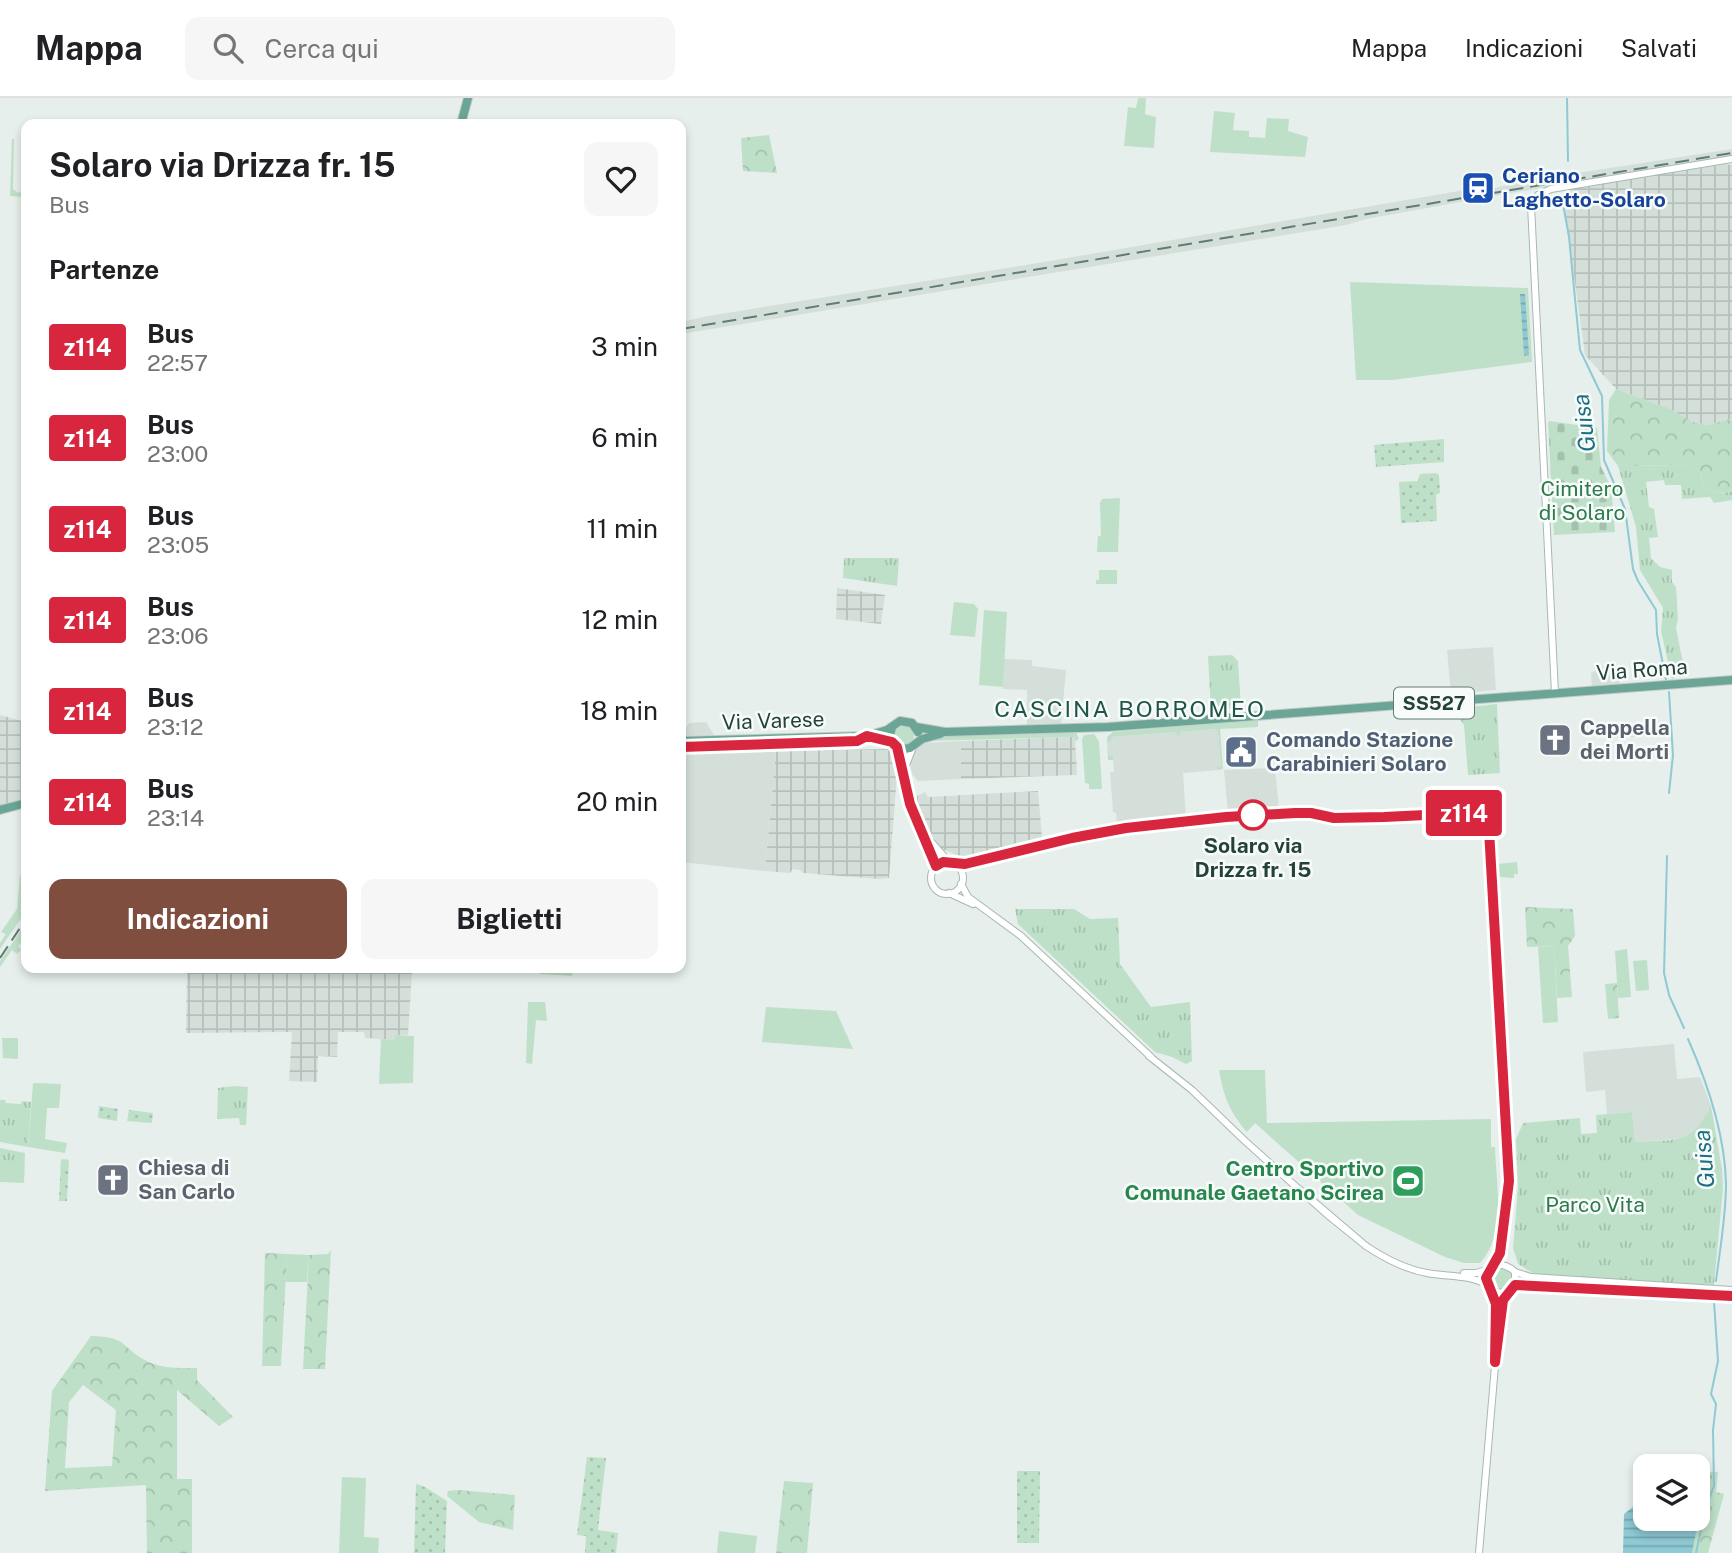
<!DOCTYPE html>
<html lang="it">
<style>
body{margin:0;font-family:"Public Sans",sans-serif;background:#f6f6f6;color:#202124;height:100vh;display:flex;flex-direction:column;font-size:26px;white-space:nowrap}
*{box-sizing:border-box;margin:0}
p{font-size:23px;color:#757577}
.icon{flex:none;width:38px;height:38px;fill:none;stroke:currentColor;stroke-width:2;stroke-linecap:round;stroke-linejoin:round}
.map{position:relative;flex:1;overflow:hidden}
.side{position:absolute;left:21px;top:21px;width:665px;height:854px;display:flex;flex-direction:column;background:#fff;border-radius:14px;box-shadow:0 4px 10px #0003}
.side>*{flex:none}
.badge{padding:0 14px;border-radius:5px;font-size:24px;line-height:46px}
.buttons{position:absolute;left:1633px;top:1356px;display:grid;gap:14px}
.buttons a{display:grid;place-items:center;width:77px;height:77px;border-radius:14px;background:#fff;box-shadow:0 4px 10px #0003;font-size:35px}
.map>.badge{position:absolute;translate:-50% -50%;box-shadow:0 0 0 4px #fff}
h2{padding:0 28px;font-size:26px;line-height:63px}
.round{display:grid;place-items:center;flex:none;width:74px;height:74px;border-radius:14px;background:#f6f6f6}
.headline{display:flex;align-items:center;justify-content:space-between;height:119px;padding:0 28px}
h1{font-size:33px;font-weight:700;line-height:52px}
.button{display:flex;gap:14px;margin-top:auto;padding:14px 28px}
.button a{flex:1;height:80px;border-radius:14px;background:#7f4e3f;color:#fff;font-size:28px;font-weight:700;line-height:80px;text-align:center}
.button a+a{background:#f6f6f6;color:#202124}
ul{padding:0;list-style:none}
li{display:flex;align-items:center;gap:21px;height:91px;padding:0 28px}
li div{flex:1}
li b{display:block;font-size:26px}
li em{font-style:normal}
li .badge{min-width:77px;font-weight:700;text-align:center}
header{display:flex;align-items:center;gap:42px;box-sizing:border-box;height:98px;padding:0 35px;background:#fff;border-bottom:2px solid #e0e0e0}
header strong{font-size:33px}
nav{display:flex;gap:38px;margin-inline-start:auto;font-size:24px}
.search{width:490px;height:63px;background:#f6f6f6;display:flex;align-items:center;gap:18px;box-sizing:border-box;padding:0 24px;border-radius:14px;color:#757577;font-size:26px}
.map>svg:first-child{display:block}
.built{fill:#d4dfda}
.industrial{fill:url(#industrial-grid)}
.grass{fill:#bfe0c8}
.forest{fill:url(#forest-crowns);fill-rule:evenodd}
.cemetery{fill:url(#cemetery-stones)}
.park{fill:url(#park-tufts)}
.garden{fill:url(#garden-dots)}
.water{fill:url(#water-rules)}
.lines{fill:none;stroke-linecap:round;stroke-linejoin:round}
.stream{stroke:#8ec9d4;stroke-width:2}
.minor-casing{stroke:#a8b8b2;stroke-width:8}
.major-casing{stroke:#c2cac8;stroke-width:10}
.minor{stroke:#fff;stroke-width:6}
.major{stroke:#6aa596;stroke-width:8}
.rail{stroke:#5f7d75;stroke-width:2;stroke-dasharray:14 7;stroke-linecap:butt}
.line-casing{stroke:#fff;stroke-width:16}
.line{stroke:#d7263d;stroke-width:10}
.stop-dot{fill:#fff;stroke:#d7263d;stroke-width:3.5}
.labels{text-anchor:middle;stroke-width:5;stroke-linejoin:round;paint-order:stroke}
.shield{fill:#f7fbf9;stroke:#637a73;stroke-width:2}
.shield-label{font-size:19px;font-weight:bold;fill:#24423a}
.transit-label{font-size:21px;font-weight:bold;fill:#164399;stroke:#f7fbf9;text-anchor:start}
.park-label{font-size:21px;fill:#2d7a4b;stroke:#f7fbf9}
.street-label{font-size:21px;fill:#24423a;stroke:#f7fbf9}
.worship-label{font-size:21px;font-weight:bold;fill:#5b616d;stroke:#f7fbf9;text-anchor:start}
.service-label{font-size:21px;font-weight:bold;fill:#4e5e75;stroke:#f7fbf9;text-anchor:start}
.stop-label{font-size:21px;font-weight:bold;fill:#24423a;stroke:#f7fbf9}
.leisure-label{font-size:21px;font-weight:bold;fill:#27864d;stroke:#f7fbf9;text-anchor:end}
.water-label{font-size:23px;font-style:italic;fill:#1c6f80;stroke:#f7fbf9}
.neighbourhood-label{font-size:23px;letter-spacing:2px;fill:#1f5548;stroke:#f7fbf9}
</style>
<header>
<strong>Mappa</strong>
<div class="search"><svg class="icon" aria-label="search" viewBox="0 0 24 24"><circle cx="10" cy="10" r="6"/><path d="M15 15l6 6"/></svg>Cerca qui</div>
<nav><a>Mappa</a><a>Indicazioni</a><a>Salvati</a></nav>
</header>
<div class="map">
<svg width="1732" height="1455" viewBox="0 0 1732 1455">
<defs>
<pattern id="industrial-grid" width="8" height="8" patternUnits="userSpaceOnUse" patternTransform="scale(1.75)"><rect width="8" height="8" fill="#d4dfda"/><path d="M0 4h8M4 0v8" fill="none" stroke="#b6c1bc"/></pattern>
<pattern id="forest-crowns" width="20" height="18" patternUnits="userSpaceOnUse" patternTransform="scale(1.75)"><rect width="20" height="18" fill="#bfe0c8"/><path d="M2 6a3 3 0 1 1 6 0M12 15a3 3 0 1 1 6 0" fill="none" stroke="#a4c1ad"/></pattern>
<pattern id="cemetery-stones" width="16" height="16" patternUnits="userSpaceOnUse" patternTransform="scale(1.75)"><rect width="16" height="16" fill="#bfe0c8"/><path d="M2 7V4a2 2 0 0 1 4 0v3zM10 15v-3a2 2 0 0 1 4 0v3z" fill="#a4c1ad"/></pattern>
<pattern id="park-tufts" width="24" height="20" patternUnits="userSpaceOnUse" patternTransform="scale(1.75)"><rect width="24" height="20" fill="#bfe0c8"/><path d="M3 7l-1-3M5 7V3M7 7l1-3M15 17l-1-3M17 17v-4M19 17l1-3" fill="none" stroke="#a4c1ad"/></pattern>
<pattern id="garden-dots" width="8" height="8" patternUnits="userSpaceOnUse" patternTransform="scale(1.75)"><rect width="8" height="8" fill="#bfe0c8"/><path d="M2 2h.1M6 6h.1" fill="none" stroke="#a4c1ad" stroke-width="1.8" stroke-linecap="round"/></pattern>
<pattern id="water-rules" width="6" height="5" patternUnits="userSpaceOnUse" patternTransform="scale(1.75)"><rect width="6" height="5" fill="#8ec9d4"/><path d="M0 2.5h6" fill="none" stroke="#74a5ad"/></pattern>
</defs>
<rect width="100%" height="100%" fill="#e6efeb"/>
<g class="built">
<polygon points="1732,51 1732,59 1505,96 1366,121 1346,127 681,236 681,224 708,218 1032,166 1471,91 1472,95 1526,83"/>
<polygon points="1493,549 1496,592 1451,596 1447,552"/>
<polygon points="1004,561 1032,562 1032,568 1066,572 1061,627 1027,628 1027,592 1003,591"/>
<polygon points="1604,568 1618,574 1620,587 1592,589 1591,575"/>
<polygon points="706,624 714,637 681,638 689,625"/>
<polygon points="1215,631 1218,634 1221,668 1218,669 1218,672 1183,675 1186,720 1117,727 1116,715 1113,714 1110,674 1114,674 1113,659 1109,658 1108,643 1111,639 1176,634 1177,638 1180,637 1180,634"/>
<polygon points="961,643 961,681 918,683 912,676 910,665 914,653 924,645"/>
<polygon points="681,652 776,653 765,773 681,764"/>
<polygon points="1275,670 1279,712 1228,715 1224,672"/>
<polygon points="1674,946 1677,981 1700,979 1711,1008 1704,1023 1686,1040 1635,1044 1632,1014 1607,1016 1605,992 1586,994 1583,954"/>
</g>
<g class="industrial">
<polygon points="1725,66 1732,67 1732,321 1707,327 1693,324 1670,311 1616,291 1585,257 1564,105 1565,91"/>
<polygon points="837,490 885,497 881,526 836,521"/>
<polygon points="0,617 26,624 25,705 0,712"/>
<polygon points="1075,639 1077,677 961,681 961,643"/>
<polygon points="889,651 897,677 889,780 880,781 803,775 800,772 793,771 790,775 765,773 776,653"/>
<polygon points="1038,693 1042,739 962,759 942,751 925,727 916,703 917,698 925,694 928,699"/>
<polygon points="104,870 379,870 379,873 412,875 408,937 396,937 395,942 365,940 364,934 338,934 337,959 318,958 317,984 289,983 292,934 186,935 187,875 104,872"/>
</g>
<g class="grass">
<polygon points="1138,0 1146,0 1145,16 1156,19 1154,50 1124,48 1128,9 1136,10"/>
<polygon points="1214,13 1235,15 1233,32 1249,33 1249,39 1265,40 1267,20 1289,21 1288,33 1308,39 1305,59 1210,54"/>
<polygon points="12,41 14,41 13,91 18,95 26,90 26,99 10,98"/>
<polygon points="1350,184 1528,190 1532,264 1392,282 1356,282"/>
<polygon points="1120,400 1118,454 1097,454 1098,438 1101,438 1100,405 1102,401"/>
<polygon points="1099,472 1117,472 1117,486 1096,486 1096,482 1099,482"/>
<polygon points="954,504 974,506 978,511 975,539 950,537"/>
<polygon points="984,512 1007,514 1003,589 979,587"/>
<polygon points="1258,622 1258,629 1220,631 1223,671 1218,672 1217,669 1221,668 1218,634 1215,631 1181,634 1180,637 1177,638 1176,634 1112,639 1111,643 1108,643 1109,658 1113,658 1113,662 1108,662 1107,639 1113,634"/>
<circle cx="904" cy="638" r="10"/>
<polygon points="1076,634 1079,641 1075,643 1075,639 924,643 933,639 951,637"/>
<polygon points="1094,636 1099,643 1102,691 1089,691 1089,686 1085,685 1082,641 1084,637"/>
<polygon points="20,777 26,778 26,813 0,851 0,845 6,836 1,834 17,811"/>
<polygon points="26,825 26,843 22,844 18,848 21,852 17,856 12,852 0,869 0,863"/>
<polygon points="1554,848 1558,924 1543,925 1538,849"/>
<polygon points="1627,851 1631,899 1618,900 1615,853"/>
<polygon points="1647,862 1649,892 1636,893 1633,863"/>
<polygon points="528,904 545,904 547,923 536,922 532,966 526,965"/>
<polygon points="766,909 836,913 853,951 762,944"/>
<polygon points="395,937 414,938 413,985 379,986 381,941 395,942"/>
<polygon points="2,940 18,940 18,961 3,960"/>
<path d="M 1219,972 L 1265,972 L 1267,1025 L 1491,1021 L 1491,1049 L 1495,1049 C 1496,1086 1507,1135 1480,1165 L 1464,1165 L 1445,1159 L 1358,1117 L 1255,1025 L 1247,1034 C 1230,1015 1223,997 1219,972 Z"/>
<polygon points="33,985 61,986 59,1010 47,1010 45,1041 67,1045 65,1055 28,1049"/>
<polygon points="287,1156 309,1157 307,1184 285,1184"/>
<circle cx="1501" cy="1181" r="11"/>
<polygon points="342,1379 366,1380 364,1439 379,1440 378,1455 339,1455"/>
<polygon points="719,1433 757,1438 755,1455 717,1455"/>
</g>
<g class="forest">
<polygon points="769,37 777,75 743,73 741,40"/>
<polygon points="1616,291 1670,311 1693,324 1707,327 1732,321 1732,394 1715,395 1704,388 1700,373 1692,367 1618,368 1607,353 1609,302"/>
<polygon points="1525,809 1573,811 1575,838 1568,848 1572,899 1557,900 1554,848 1527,849"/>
<polygon points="1617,885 1619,920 1608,921 1605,886"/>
<polygon points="331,1152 325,1271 303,1271 309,1157 328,1156"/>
<polygon points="265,1155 287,1156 281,1268 262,1268"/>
<path d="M 91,1238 C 130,1239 119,1249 147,1263 C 162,1271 180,1270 197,1270 L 197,1282 L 233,1319 L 219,1328 L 177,1292 L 177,1381 L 192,1381 L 192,1455 L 147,1455 L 146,1387 L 45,1393 L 52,1293 ZM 83,1287 L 116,1312 L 112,1368 L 65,1370 L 69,1304 Z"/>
<polygon points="1705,1374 1718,1374 1716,1394 1724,1396 1708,1455 1692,1455 1701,1409"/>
<polygon points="784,1383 813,1385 807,1455 776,1455"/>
<polygon points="457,1392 515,1397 513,1432 479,1424 447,1398 448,1393"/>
</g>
<polygon class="cemetery" points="1550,323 1597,330 1601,369 1611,389 1615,434 1554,437 1548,325"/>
<g class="park">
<polygon points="1692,367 1700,373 1704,388 1715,395 1732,394 1732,402 1714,405 1710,399 1682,401 1681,387 1665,387 1664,382 1646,384 1649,409 1654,411 1658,439 1649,440 1651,460 1660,469 1672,472 1672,484 1676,489 1678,521 1676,530 1684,570 1684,574 1676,576 1672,582 1661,533 1663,510 1640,472 1636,429 1618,368"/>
<polygon points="844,460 899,460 897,488 843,480"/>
<polygon points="1232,557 1238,563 1241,610 1211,612 1208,558"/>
<polygon points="1497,606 1500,675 1468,677 1464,627 1461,623 1461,610"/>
<polygon points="1645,629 1645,638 1606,640 1605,632"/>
<polygon points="1517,764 1518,776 1514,776 1514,780 1499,779 1498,766"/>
<polygon points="1015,811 1074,811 1090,821 1118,820 1120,866 1151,909 1190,904 1192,963 1186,966 1172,959 1155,954 1018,826"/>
<polygon points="540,870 573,870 572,878 540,876"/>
<polygon points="234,988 248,989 246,1027 240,1027 239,1020 217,1021 218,990"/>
<polygon points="0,1002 5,1002 6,1005 21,1006 22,1003 31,1004 28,1049 0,1044"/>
<path d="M 1711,1008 L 1722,1071 L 1723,1090 L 1714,1187 L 1534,1176 L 1518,1166 L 1513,1150 L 1518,1090 L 1516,1041 L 1523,1025 L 1580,1020 L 1581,1036 L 1597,1035 L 1596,1017 L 1632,1014 L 1635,1044 C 1676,1041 1691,1048 1711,1008 Z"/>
<polygon points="0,1050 25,1055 24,1085 0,1084"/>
</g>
<g class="garden">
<polygon points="1444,341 1444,364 1376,369 1374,347"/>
<polygon points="1436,375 1439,377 1440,395 1436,397 1437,423 1401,425 1399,384 1418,383 1420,376"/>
<polygon points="99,1008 118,1011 117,1023 98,1020"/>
<polygon points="129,1012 153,1015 152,1025 127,1023"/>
<polygon points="61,1061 69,1062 67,1103 59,1103"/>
<polygon points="587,1359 606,1360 598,1432 618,1435 616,1455 585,1455 586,1438 577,1437"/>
<polygon points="1017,1373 1040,1373 1039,1445 1017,1445"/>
<polygon points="416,1386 425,1389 447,1403 445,1455 414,1455"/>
</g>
<g class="water">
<polygon points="1520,196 1525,196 1529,257 1524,258"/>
<polygon points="1633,1409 1645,1409 1645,1421 1698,1421 1698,1409 1701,1409 1692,1455 1623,1455 1624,1416"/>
</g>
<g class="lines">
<g class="stream">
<polyline points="1567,0 1568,63"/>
<polyline points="1562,100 1569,139 1580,252 1602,298 1604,362 1625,411 1633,471 1638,483 1656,512 1657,536 1666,582"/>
<polyline points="1669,594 1673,657 1669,695"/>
<polyline points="1667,758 1664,875 1669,897 1684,930"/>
<path d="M 1688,941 C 1708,986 1725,1036 1726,1086 C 1726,1118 1720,1151 1716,1183"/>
<polyline points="1696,1455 1706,1409 1714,1388 1713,1332 1716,1306 1711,1296 1718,1263 1714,1204"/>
</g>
<defs>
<g id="minor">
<polyline points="1555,595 1531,107 1538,97 1551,91 1732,61"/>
<polyline points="897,649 910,706 936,768"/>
<polyline points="904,672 913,649"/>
<polyline points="926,738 949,764"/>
<circle cx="947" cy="780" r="16"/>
<polyline points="961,786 968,799 1021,838 1151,959"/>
<polyline points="949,795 973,806"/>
<polyline points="1149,958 1192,992 1245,1043 1330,1119 1366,1148 1298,1090"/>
<path d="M 1366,1148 C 1384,1160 1405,1171 1427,1175 C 1447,1179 1469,1176 1487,1187"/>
<polyline points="1515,1174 1531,1179 1732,1192"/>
<polyline points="1464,1175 1476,1175 1490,1171"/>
<polyline points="1515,1187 1732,1198"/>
<path d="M 1493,1194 L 1506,1195 L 1515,1187 L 1515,1174 C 1506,1164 1485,1163 1486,1181 C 1487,1188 1492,1191 1494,1197 C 1497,1204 1496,1213 1496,1220"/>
<polyline points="1479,1455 1499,1221 1506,1195"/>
</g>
<g id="major">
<polyline points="461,26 468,0"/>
<polyline points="892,629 890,637 892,644 903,651 910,650 922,641 940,636"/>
<polyline points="916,629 945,634 1108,629 1732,582"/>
<polyline points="870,637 887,632 900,623 912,625 918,634"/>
<polyline points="681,643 867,638 892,644"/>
<polyline points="0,712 26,705"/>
</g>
</defs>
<use href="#minor" class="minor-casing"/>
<use href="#major" class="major-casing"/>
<use href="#minor" class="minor"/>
<use href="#major" class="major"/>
<g class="rail">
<polyline points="681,231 1732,55"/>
<polyline points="0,860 26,821"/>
</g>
</g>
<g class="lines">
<defs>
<polyline id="line" points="681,649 857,643 867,638 892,644 897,649 910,706 936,768 943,764 965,766 1072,740 1126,730 1226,719 1295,715 1311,715 1334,720 1384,719 1488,714 1509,1083 1500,1155 1486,1180 1496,1206 1495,1264 1503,1202 1515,1187 1732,1198"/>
</defs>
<use href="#line" class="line-casing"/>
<use href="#line" class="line"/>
</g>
<defs>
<symbol id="station-square" viewBox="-11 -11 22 22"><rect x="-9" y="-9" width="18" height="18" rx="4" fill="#1a4fb4" stroke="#f7fbf9"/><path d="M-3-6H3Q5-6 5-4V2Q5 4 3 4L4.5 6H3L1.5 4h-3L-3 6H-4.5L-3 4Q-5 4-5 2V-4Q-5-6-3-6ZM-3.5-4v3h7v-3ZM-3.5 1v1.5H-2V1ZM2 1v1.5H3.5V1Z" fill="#fff"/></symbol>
<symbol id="church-square" viewBox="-11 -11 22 22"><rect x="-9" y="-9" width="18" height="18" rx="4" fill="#6b7280" stroke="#f7fbf9"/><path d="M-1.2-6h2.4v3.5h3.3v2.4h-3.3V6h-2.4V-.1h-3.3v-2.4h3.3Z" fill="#fff"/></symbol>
<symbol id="civic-square" viewBox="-11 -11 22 22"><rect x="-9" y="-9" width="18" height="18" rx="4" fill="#5c6f8a" stroke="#f7fbf9"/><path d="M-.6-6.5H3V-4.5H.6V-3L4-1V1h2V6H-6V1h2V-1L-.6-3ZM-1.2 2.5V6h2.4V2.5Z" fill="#fff"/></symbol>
<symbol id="stadium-square" viewBox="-11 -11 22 22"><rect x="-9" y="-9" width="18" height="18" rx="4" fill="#2e9e5b" stroke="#f7fbf9"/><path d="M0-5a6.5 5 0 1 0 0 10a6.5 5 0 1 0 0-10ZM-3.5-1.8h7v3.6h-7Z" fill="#fff"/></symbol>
</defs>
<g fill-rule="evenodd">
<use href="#station-square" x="1459" y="71" width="38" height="38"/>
<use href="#church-square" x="1536" y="623" width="38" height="38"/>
<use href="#civic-square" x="1222" y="635" width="38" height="38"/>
<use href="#church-square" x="94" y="1063" width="38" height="38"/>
<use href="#stadium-square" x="1389" y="1064" width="38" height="38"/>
</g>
<circle class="stop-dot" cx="1253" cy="717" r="14"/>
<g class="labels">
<rect class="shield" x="1394" y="589.5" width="80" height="31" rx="5"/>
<g class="shield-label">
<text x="1434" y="612">SS527</text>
</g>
<g class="transit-label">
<text x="1502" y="85">Ceriano<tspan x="1502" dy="24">Laghetto-Solaro</tspan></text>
</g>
<g class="park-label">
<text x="1582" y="398">Cimitero<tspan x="1582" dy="24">di Solaro</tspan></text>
<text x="1595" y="1114">Parco Vita</text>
</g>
<g class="street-label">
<text transform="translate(1642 572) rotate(-4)" y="7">Via Roma</text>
<text transform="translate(773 623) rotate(-2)" y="7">Via Varese</text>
</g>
<g class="worship-label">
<text x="1580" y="637">Cappella<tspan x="1580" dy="24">dei Morti</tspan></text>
<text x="138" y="1077">Chiesa di<tspan x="138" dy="24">San Carlo</tspan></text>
</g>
<g class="service-label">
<text x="1266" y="649">Comando Stazione<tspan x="1266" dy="24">Carabinieri Solaro</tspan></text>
</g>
<g class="stop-label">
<text x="1253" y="755">Solaro via<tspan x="1253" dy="24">Drizza fr. 15</tspan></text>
</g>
<g class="leisure-label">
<text x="1384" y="1078">Centro Sportivo<tspan x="1384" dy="24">Comunale Gaetano Scirea</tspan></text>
</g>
<g class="water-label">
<text transform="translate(1584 325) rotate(-97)" y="8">Guisa</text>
<text transform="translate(1704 1061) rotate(-95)" y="8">Guisa</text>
</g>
<g class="neighbourhood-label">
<text x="1130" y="619">CASCINA BORROMEO</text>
</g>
</g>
</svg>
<div class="buttons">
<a><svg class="icon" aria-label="layers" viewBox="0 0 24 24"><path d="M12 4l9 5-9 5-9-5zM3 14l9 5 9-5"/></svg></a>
</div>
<b class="badge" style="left:1464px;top:715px;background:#d7263d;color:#fff">z114</b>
<section class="side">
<div class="headline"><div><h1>Solaro via Drizza fr. 15</h1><p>Bus</p></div><a class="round"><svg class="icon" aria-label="heart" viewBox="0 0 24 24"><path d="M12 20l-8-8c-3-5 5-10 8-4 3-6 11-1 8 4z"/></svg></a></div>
<h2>Partenze</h2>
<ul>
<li><span class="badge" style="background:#d7263d;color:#fff">z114</span><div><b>Bus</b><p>22:57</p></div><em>3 min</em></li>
<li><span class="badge" style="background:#d7263d;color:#fff">z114</span><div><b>Bus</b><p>23:00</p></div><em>6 min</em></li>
<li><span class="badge" style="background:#d7263d;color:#fff">z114</span><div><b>Bus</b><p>23:05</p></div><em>11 min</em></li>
<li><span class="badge" style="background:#d7263d;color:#fff">z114</span><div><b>Bus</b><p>23:06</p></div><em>12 min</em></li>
<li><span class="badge" style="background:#d7263d;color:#fff">z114</span><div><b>Bus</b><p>23:12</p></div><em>18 min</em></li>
<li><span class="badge" style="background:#d7263d;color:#fff">z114</span><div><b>Bus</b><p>23:14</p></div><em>20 min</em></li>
</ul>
<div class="button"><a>Indicazioni</a><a>Biglietti</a></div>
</section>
</div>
